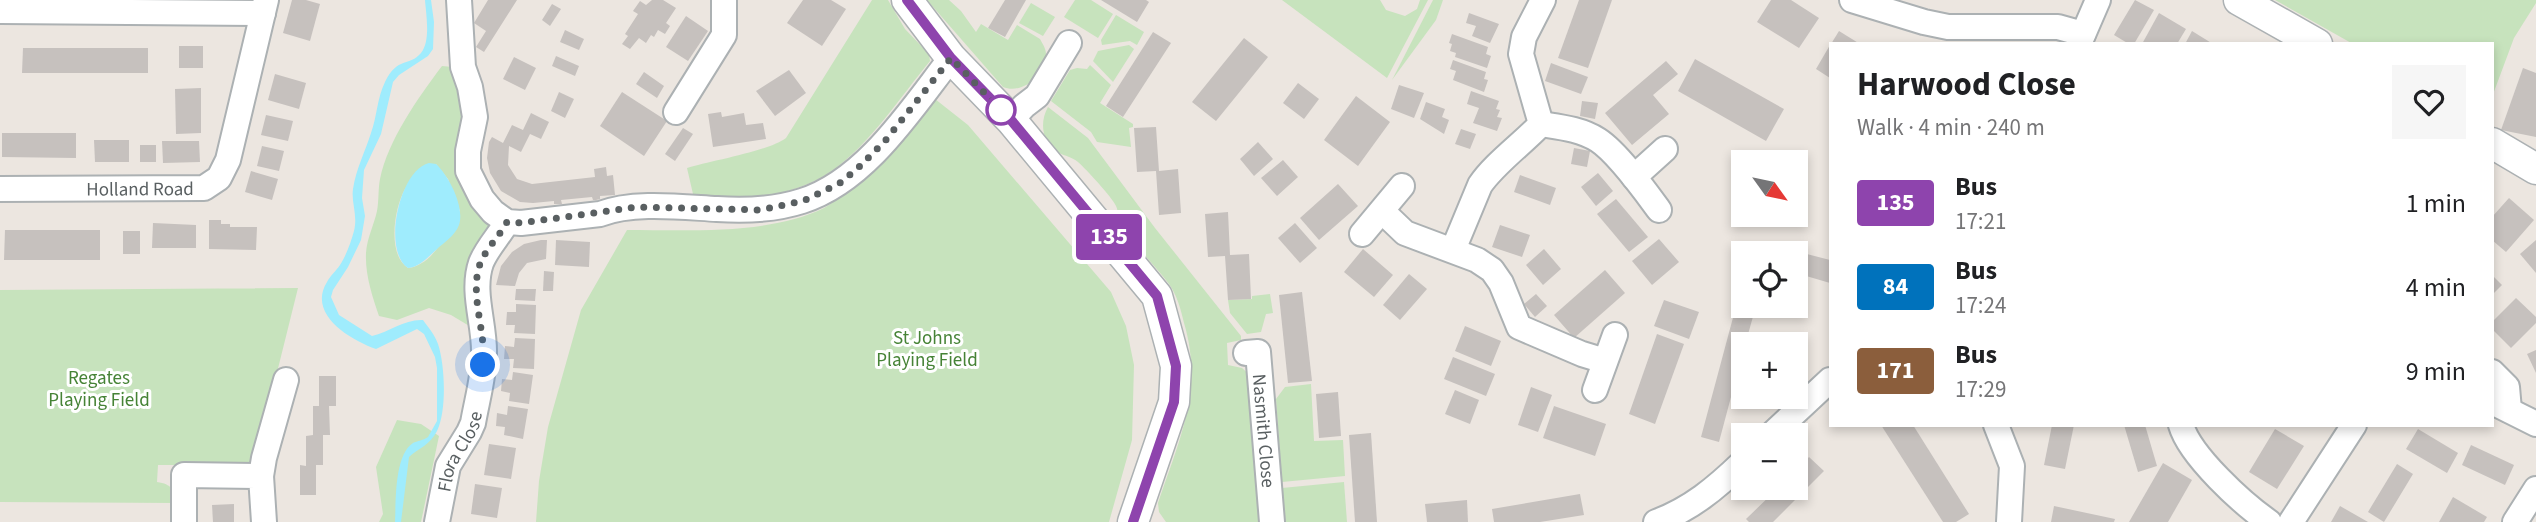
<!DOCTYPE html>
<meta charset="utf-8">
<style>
body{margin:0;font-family:"Source Sans 3",sans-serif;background:#f6f6f6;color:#202124;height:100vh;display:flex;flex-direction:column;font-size:26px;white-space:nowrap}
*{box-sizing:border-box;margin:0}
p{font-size:23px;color:#757577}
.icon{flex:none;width:38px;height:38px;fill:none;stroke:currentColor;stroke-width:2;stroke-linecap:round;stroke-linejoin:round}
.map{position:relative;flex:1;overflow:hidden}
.drawer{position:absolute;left:1829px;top:42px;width:665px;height:385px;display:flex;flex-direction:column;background:#fff;border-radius:0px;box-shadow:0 4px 10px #0003}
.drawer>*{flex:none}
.badge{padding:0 14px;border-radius:5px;font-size:24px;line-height:46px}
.needle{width:46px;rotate:123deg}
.controls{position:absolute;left:1731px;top:150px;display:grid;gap:14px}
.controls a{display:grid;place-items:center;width:77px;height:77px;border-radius:0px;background:#fff;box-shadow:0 4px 10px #0003;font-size:35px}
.you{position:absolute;width:35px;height:35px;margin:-18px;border:5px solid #fff;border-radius:50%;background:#1a73e8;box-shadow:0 0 0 10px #1a73e833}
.map>.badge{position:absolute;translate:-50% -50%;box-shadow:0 0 0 4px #fff}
.round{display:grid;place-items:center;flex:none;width:74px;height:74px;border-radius:0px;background:#f6f6f6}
.head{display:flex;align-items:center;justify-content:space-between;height:119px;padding:0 28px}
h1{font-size:33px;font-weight:700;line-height:52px}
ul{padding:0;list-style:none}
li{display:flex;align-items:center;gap:21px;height:84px;padding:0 28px}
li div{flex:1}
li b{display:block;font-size:26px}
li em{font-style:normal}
li .badge{min-width:77px;font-weight:700;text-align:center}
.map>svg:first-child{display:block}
.green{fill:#c7e3bd;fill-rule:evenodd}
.water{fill:#9fecfd}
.building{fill:#c6c1be}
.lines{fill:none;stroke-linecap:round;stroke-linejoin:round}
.minor-casing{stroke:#acb1b3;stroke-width:28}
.tertiary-casing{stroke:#acb1b3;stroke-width:33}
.minor{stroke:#fff;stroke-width:24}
.tertiary{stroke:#fff;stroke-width:30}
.line-casing{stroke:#fff;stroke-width:16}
.line{stroke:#8e44ad;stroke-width:10}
.walk{stroke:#595f61;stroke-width:7;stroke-dasharray:0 12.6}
.stop-dot{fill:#fff;stroke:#8e44ad;stroke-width:3.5}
.labels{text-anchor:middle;stroke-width:6;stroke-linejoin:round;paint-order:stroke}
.street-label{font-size:19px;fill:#595f61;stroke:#fff}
.park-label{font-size:19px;fill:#468336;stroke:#fff}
</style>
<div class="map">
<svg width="2536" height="522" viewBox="0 0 2536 522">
<rect width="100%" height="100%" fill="#ece6e0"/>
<g class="green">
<path d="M 872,0 L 888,0 L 905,29 L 929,54 L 930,61 C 901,96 870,144 833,170 C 794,198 739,202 693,194 L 687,168 C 710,161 769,151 786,138 Z"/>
<path d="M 927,0 L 949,0 L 961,11 L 976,32 L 981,24 L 1008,40 L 1017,25 L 1040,39 C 1042,43 1046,48 1046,54 C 1046,75 1022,95 1003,87 Z"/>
<polygon points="1075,0 1091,0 1113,14 1098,38 1064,17"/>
<polygon points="1282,0 1380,0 1386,10 1405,16 1417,9 1420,0 1428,0 1387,78"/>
<polygon points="1433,0 1443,0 1436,20 1392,80"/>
<polygon points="2275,0 2536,0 2536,3 2514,38 2492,97 2492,44 2353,44"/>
<polygon points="1031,3 1055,17 1043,36 1019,23"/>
<polygon points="1116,15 1144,32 1137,45 1130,41 1102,45 1101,40"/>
<polygon points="1129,45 1134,49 1113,82 1093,61 1098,51"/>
<polygon points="1090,65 1111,85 1100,103 1133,124 1133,127 1129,128 1131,147 1097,142 1091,132 1051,101 1070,70 1077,68 1087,69"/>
<path d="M 442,66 L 453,67 L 492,224 L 471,327 L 451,315 L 429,308 L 397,320 L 379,316 C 372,296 365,274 366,253 C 367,238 374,225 377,211 C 379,201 378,189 380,179 C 388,140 418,98 442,66 ZM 436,164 L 448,179 L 460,211 C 448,231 434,265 408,268 C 387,255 394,208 405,189 C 411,179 426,171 436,164 Z"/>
<path d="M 935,99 L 968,125 L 1111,292 L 1126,326 L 1134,365 L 1132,440 L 1109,522 L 536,522 L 539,481 L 548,427 L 581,310 L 627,230 C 687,230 769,235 824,208 C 833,203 842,195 850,189 C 885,164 909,133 935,99 Z"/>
<path d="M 1048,107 L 1088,138 L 1155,228 L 1241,336 L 1241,340 L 1227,343 L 1228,365 L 1242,368 L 1252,377 L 1264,522 L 1166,522 L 1159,512 L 1158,503 C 1179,441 1204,389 1184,323 C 1181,310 1177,295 1169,284 C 1154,264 1135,247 1121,226 C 1117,220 1119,212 1116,206 C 1112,197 1086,169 1078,162 C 1072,157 1065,156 1059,153 C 1042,143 1039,123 1048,107 Z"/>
<path d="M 298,288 L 254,465 L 158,465 L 157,482 C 172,484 174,490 176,503 L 0,502 L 0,290 Z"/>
<polygon points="1270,294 1273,313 1266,314 1261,332 1247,334 1230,313 1228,300 1252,299 1252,296"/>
<polygon points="1311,384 1314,441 1343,440 1345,476 1282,482 1276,399 1285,387"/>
<polygon points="397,420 421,424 439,436 421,522 379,522 383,514 376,467"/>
<polygon points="1344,482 1347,522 1284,522 1282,488"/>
</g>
<g class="water">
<path d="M 425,0 L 431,0 L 434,22 L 433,49 L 428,56 L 399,75 L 393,82 L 381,134 L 364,170 L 362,198 L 365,216 L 361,240 L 348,267 L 333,290 L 331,297 L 339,315 L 372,336 C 389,332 405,319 423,320 C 428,327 435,335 438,344 C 445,365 447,411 437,431 C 430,445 419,448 409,457 L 401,522 L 395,522 C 396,503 394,455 413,443 C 417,441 424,440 428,437 L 437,421 L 437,368 L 435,357 L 424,334 L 417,329 L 376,349 C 350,340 307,314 327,282 C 330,276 336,271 340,265 C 346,256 351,242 354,231 C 358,215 351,203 353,189 C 356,169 365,152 371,133 C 377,117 377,98 385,82 C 398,56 409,67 421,53 C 431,41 426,14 425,0 Z"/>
<path d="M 429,163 L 436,164 C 449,176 465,207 459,225 C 455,236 443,243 436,250 C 427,258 419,267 408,268 C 382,251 399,170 429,163 Z"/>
</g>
<g class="building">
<polygon points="292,0 306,0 320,4 310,41 283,33"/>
<polygon points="488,0 517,0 484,52 476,47 486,31 474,23"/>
<polygon points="652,0 663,0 676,8 666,23 670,26 665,34 658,30 654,37 651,35 646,43 639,38 630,49 622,44 628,36 625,34 638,14 633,11 640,1 646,5"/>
<polygon points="803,0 831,0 846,9 822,46 787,23"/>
<polygon points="1005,0 1026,0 1005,37 988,28"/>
<polygon points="1101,0 1146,0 1149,2 1137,22"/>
<polygon points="1579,0 1612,0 1588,68 1558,58"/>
<polygon points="1771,0 1791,0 1819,18 1799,48 1757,22"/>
<polygon points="2135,0 2154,10 2134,44 2129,44 2114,35"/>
<polygon points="552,4 561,9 550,26 542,20"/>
<polygon points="1469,13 1499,24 1490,43 1472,36 1476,26 1466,23"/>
<polygon points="2159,13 2186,29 2177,44 2142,44"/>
<polygon points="686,16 708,31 688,61 666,47"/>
<polygon points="565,30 584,39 579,50 560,42"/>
<polygon points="1839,31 1860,44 1831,44"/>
<polygon points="2192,31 2213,44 2185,44"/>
<polygon points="1153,32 1171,43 1123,117 1106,106"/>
<polygon points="1452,34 1488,47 1486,54 1491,56 1487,68 1455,57 1456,53 1450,51 1452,44 1449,43"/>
<polygon points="1244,38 1268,57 1216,121 1192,102"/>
<polygon points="1830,45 1830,78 1816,69"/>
<rect x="179" y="46" width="24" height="22"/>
<polygon points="23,48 148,48 148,73 22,73"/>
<polygon points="556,56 579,66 575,76 552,66"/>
<polygon points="514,57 536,68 525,90 503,79"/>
<polygon points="1695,59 1784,109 1766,141 1678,91"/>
<polygon points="1453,60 1486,72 1484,79 1488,80 1484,92 1453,80 1456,71 1450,69"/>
<polygon points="1666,61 1678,74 1653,95 1669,114 1632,145 1605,113"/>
<polygon points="1551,63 1588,77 1581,94 1545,81"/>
<polygon points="2523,68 2536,73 2536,137 2501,130"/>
<polygon points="789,70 806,93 775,116 756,91"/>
<polygon points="644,72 664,86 657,98 636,84"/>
<polygon points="275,74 306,83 299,109 268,100"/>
<polygon points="1298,83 1319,99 1304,119 1283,103"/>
<polygon points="1399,85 1424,93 1414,118 1391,109"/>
<polygon points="201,88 201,133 176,134 175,89"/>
<polygon points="1471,91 1499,101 1496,109 1500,110 1497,117 1502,118 1497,131 1473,123 1479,108 1467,104"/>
<polygon points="559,92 574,99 565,118 551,111"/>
<polygon points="622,92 667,121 644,156 600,126"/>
<polygon points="1356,96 1390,122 1358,166 1324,140"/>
<polygon points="1582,101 1598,103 1595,119 1580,116"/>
<polygon points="1426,102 1445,109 1442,117 1449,120 1444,134 1420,119"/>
<polygon points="721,112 722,117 744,113 746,125 763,123 766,139 713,147 708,114"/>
<polygon points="531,113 549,122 541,139 530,134 521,152 509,146 508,165 517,179 532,184 595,177 594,169 606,167 607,176 613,175 615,195 600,196 600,199 596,200 593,200 592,197 561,200 562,204 554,204 554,201 533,203 520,202 501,191 490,173 487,158 489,142 492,137 503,143 512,125 523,130"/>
<polygon points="266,115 293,121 288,141 261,135"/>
<polygon points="1156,127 1159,171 1178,169 1181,213 1159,215 1156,171 1137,172 1134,128"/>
<polygon points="683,128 693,134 675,161 665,154"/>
<polygon points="1461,129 1476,134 1470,149 1455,144"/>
<polygon points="2,133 76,133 76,158 2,157"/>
<polygon points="94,140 129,140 129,162 95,162"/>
<polygon points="162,141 199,141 200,162 163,163"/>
<polygon points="1258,142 1273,159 1254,176 1240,159"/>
<rect x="140" y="145" width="16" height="17"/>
<polygon points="262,146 284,151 279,171 257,166"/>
<polygon points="1574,148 1590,151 1587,167 1571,164"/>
<polygon points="1283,160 1298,177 1277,196 1261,178"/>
<polygon points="251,171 278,179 272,200 245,192"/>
<polygon points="1598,173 1613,191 1596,206 1581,187"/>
<polygon points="1520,175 1556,188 1550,205 1514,192"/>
<polygon points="1338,184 1358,206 1319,240 1300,218"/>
<polygon points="2509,198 2534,220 2506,252 2492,240 2492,217"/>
<polygon points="1616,199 1648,237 1629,252 1597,214"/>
<polygon points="1228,212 1230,255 1249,254 1251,299 1228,300 1225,256 1208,257 1205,214"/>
<polygon points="209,220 221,220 221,224 230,224 230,227 257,227 256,250 209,249"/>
<polygon points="153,223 196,225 196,248 152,248"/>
<polygon points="1295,223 1317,248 1300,263 1278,238"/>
<polygon points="1500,225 1530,235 1522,257 1492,247"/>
<polygon points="5,230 100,230 100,260 4,260"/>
<rect x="123" y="231" width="17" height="23"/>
<polygon points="1659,239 1679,262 1652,285 1632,261"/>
<polygon points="541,240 547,240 546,259 527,263 519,273 515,286 496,285 501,266 512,252 524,244"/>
<polygon points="556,240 590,242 589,267 555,265"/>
<polygon points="2536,240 2536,273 2520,254"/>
<polygon points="1772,245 1830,260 1830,283 1796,273 1796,254 1770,254"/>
<polygon points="1363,249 1393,275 1374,297 1344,272"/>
<polygon points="1544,249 1561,269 1543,285 1526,265"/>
<polygon points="1605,270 1625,293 1574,338 1554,315"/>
<polygon points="544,271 554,272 553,291 543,291"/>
<polygon points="1409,274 1427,289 1400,320 1383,305"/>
<polygon points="2492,275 2502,285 2492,295"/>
<polygon points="1742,284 1743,306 1756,306 1745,345 1743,345 1743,352 1719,442 1701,437"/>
<polygon points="516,289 536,289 535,301 515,300"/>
<polygon points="1302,292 1312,381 1288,383 1279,295"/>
<polygon points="1536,294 1547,306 1535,317 1524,304"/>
<polygon points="2516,298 2536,317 2536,323 2511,348 2492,329 2492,322"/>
<polygon points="1664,300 1699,312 1689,339 1654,326"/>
<polygon points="516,304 536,305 535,334 514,333 515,325 506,325 507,312 516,312"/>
<polygon points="1465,326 1501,341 1491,366 1455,351"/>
<polygon points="1657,334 1684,344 1655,424 1629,414"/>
<polygon points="515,338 535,339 534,369 513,368 514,359 504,359 505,346 514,347"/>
<polygon points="2536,350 2536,373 2527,354"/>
<polygon points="1453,357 1495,374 1486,396 1444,379"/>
<polygon points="513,372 533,375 529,404 509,401 510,393 501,391 502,379 512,380"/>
<polygon points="319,376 336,376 336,406 329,406 330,435 323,435 323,465 316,465 316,495 300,495 300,465 306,466 306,436 313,435 313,406 319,406"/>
<polygon points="1531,387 1552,395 1538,432 1518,425"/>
<polygon points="1455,390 1479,400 1470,424 1445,414"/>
<polygon points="1338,392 1341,436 1319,438 1316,394"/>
<polygon points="508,406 528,409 523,439 504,435 505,427 496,426 497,413 507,415"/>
<polygon points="1554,406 1606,424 1595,456 1543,438"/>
<polygon points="1881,425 1913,425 1969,514 1956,522 1943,522"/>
<polygon points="2052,425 2074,425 2065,469 2044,465"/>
<polygon points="2124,425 2145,425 2157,466 2138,472"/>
<polygon points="2275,429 2304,446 2277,489 2249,472"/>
<polygon points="2418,429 2458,453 2447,473 2406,449"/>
<polygon points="1371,433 1377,522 1355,522 1349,435"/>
<polygon points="489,444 516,448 511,479 484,475"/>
<polygon points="2471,445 2514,465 2505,485 2462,465"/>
<polygon points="1809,457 1824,471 1773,522 1749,522 1746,519 1778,488 1796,488 1796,471"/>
<polygon points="2163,463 2192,480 2168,522 2129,522"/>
<polygon points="2397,464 2413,474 2384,522 2368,512"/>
<polygon points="475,484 502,488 497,518 471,514"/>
<polygon points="1580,494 1584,515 1540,522 1494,522 1492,509"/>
<polygon points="2453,497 2487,517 2484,522 2439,522"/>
<polygon points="1467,500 1468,522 1427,522 1425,504"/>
<polygon points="234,504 234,522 213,522 212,505"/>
<polygon points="2054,506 2115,519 2114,522 2051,522"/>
<polygon points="2340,506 2368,522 2331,522"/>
</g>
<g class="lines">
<defs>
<g id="minor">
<path d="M 459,0 L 463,67 L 470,87 L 475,117 L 468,151 L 468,171 L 482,199 L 493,212 L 507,222 L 521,223 L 600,214 C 633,201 681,207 717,209 C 746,211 774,210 802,201 C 866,181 912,108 951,58"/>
<polyline points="1852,0 1924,22 1948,27 2058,27 2083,34"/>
<polyline points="0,11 263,13"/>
<polyline points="2079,44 2098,0"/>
<polyline points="676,112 724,35 724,0"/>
<polyline points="1011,120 1024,106 1037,96 1069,43"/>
<path d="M 1541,124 C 1560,127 1581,129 1598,140 C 1618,153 1645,191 1659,210"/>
<polyline points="1634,177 1665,149"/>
<path id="s1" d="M 0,189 L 204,188 L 219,178 L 228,160 L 266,0"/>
<polyline points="1382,211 1405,233 1477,260 1492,270 1501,283 1519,327 1582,354 1605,361"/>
<polyline points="1362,234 1402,186"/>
<path d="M 1453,250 L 1480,185 C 1494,164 1522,144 1541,124 L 1521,54 L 1524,37 L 1543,0"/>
<path id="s2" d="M 1246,353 L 1258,352 L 1272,522"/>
<polyline points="2492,372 2507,387 2509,410"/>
<polyline points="1595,390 1615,335"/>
<polyline points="2492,402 2536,424"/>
<polyline points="1996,425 2012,466 2009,522"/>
<path d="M 2181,425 C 2190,456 2243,504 2269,522"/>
<polyline points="1770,436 1830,380"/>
<polyline points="261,476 264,458 286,380"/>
<polyline points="184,522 184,475 261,476 264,522"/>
<path id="s3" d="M 437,522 L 448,466 L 469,432 L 473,423 C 477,400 484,376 484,354 C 485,324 471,292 481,263 C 487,248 499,236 507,222"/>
<path d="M 1656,522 C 1691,509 1716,488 1743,462"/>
<polyline points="2291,522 2354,425"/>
<polyline points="2515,522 2536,489"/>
</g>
<g id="tertiary">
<polyline points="907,0 951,58 1011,120 1157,296 1176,366 1174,402 1133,522"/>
<polyline points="2239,0 2317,44"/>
<polyline points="2492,143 2536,169"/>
</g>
</defs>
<use href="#minor" class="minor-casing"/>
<use href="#tertiary" class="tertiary-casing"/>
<use href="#minor" class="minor"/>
<use href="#tertiary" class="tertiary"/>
</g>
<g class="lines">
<defs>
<polyline id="line" points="907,0 951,58 1011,120 1157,296 1176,366 1174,402 1133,522"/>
</defs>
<use href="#line" class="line-casing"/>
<use href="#line" class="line"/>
<path class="walk" d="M 483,365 C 487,332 467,291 482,259 C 489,246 500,235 507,222 L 521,223 L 637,207 L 760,210 L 803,201 L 840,183 L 858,168 L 885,141 L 951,58 L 1001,110"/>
</g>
<circle class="stop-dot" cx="1001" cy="110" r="14"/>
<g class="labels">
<g class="street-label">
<text dy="7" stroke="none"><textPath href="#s1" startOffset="140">Holland Road</textPath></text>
<text dy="7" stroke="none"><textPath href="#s2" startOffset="91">Nasmith Close</textPath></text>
<text dy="7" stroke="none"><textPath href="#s3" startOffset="75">Flora Close</textPath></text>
</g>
<g class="park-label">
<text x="927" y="344">St Johns<tspan x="927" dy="22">Playing Field</tspan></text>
<text x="99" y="384">Regates<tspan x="99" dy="22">Playing Field</tspan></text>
</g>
</g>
</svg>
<div class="controls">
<a><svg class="needle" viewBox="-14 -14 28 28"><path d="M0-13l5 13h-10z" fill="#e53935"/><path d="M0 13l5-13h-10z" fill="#757577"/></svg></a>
<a><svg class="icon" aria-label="locate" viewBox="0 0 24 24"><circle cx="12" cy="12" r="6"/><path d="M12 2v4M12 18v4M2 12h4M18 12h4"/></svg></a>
<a>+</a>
<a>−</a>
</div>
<div class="you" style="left:483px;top:365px"></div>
<b class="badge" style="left:1109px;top:237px;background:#8e44ad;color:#fff">135</b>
<section class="drawer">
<div class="head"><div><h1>Harwood Close</h1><p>Walk · 4 min · 240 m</p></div><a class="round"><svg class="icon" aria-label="heart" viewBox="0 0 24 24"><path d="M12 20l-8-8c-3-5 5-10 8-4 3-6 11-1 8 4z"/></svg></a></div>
<ul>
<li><span class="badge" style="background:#8e44ad;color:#fff">135</span><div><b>Bus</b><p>17:21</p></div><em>1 min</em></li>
<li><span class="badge" style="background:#0072bc;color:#fff">84</span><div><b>Bus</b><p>17:24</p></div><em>4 min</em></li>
<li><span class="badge" style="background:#8b5e3c;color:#fff">171</span><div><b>Bus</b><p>17:29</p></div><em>9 min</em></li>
</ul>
</section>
</div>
